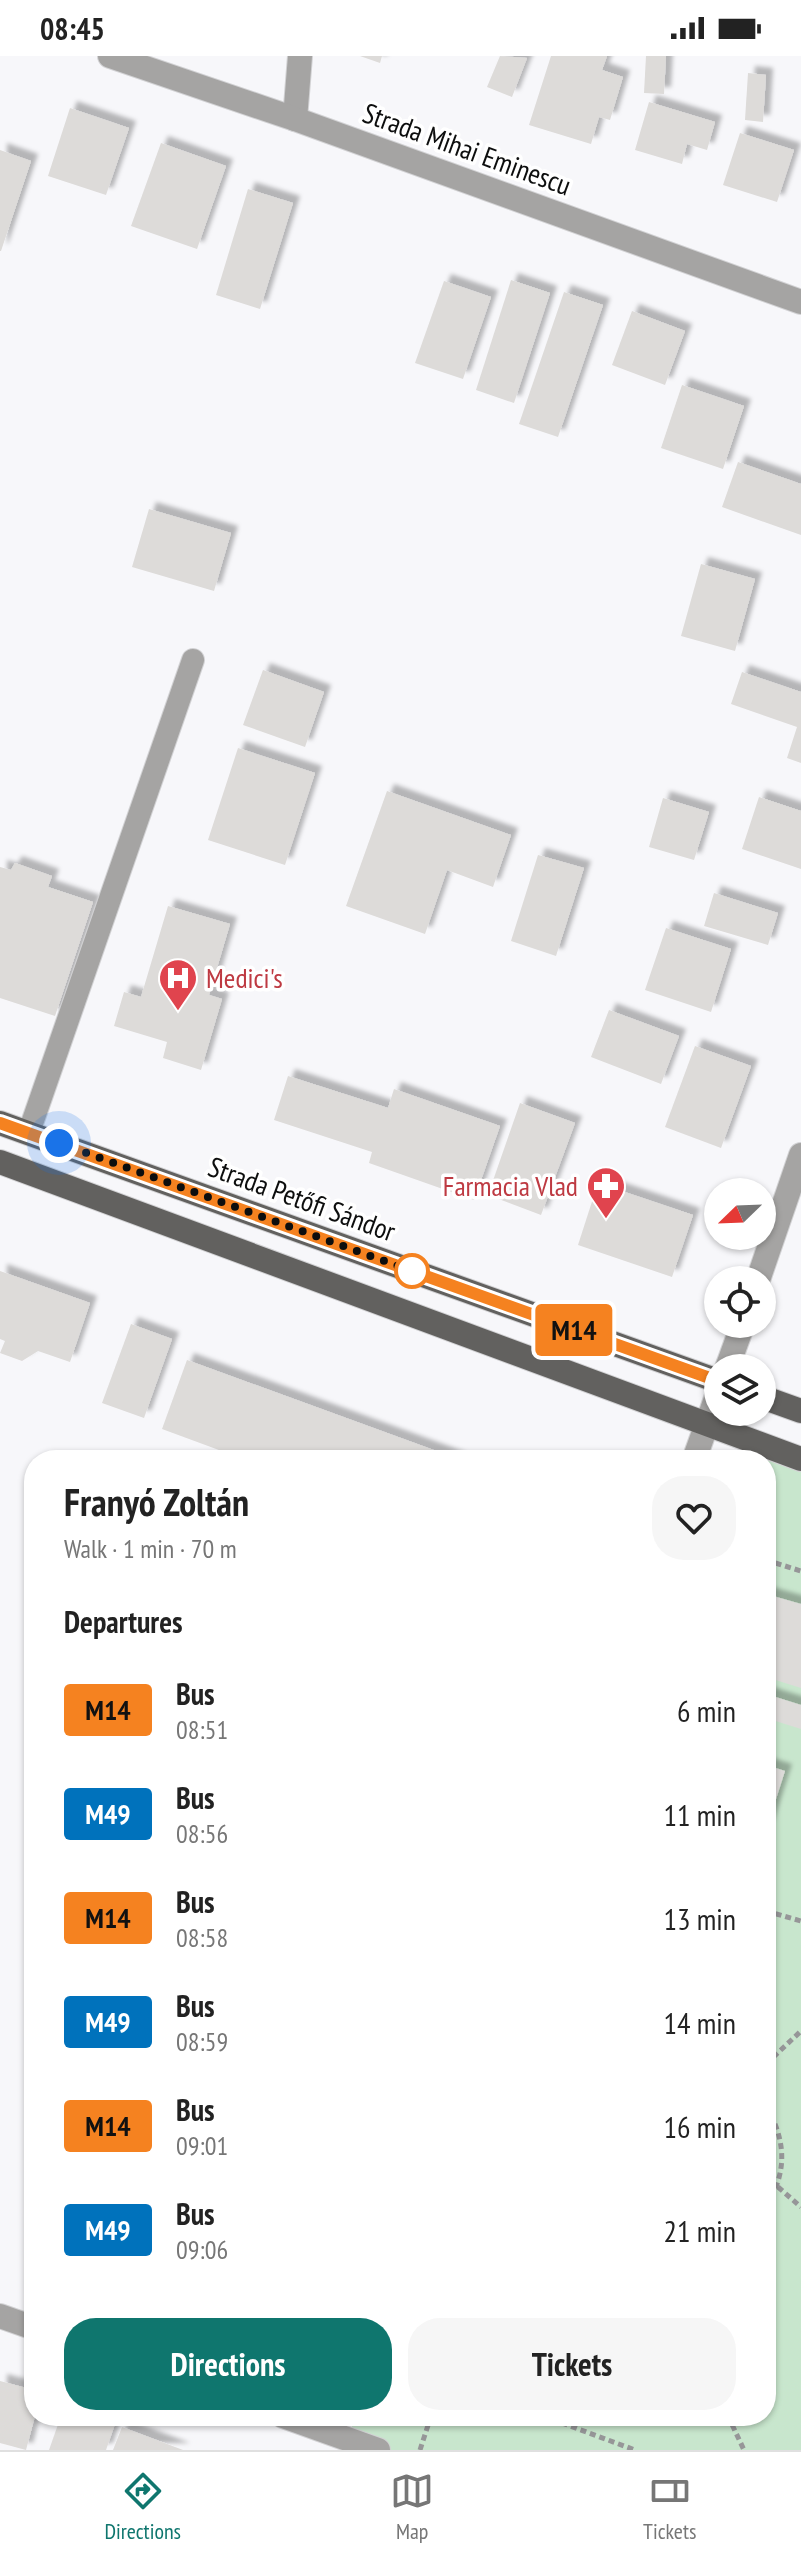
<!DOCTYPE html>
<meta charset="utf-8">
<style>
body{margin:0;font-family:"PT Sans Narrow",sans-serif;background:#f6f6f6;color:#222;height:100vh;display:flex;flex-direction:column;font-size:30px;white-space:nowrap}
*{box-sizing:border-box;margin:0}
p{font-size:26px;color:#767676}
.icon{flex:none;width:44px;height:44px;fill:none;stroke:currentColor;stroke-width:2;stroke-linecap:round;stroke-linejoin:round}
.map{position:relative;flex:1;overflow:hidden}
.sheet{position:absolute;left:24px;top:1394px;width:752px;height:976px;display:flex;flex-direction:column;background:#fff;border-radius:32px;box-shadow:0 2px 6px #0004}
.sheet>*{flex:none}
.badge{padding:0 16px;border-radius:6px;font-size:28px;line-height:52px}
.needle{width:52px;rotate:247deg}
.buttons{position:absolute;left:704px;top:1122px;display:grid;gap:16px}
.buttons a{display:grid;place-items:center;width:72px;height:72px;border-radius:50%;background:#fff;box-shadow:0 2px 6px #0004;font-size:40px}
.you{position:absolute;width:40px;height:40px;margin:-20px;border:6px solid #fff;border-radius:50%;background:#1a73e8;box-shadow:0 0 0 12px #1a73e833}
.map>.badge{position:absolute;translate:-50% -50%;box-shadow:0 0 0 4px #fff}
h2{padding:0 40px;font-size:30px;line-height:72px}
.round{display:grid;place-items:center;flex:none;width:84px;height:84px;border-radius:32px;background:#f6f6f6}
.head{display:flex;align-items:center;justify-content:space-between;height:136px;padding:0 40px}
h1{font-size:38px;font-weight:700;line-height:60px}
.action{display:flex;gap:16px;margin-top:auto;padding:16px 40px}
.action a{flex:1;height:92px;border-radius:32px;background:#0f766e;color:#fff;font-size:32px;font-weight:700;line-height:92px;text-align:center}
.action a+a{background:#f6f6f6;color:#222}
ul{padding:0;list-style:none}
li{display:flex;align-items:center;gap:24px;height:104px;padding:0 40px}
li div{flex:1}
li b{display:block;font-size:30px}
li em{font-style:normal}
li .badge{min-width:88px;font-weight:700;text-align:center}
.status{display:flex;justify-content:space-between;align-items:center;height:56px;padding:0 40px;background:#fff;direction:ltr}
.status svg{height:22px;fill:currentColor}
.menu{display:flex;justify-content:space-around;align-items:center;height:112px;border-top:2px solid #e0e0e0;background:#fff;font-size:22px;color:#767676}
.menu a{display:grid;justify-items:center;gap:4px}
.menu .current{color:#0f766e}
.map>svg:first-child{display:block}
.green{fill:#c8e6cd}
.building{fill:#dddbd9;filter:url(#shadow)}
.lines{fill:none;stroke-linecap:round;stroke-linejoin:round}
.service-casing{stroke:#d2d2d4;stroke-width:24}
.minor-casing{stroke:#d2d2d4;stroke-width:26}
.tertiary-casing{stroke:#d2d2d4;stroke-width:26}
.primary-casing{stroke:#d2d2d4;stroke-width:26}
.path{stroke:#969698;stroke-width:5;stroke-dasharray:6 4;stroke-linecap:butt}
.service{stroke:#a5a4a3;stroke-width:22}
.minor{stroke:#a5a4a3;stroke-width:24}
.tertiary{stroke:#a5a4a3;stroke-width:24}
.primary{stroke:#62615f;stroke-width:24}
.line-casing{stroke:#fff;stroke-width:18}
.line{stroke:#f58220;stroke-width:12}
.walk{stroke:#0d0e0e;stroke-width:8;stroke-dasharray:0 14.4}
.stop-dot{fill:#fff;stroke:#f58220;stroke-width:4}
.labels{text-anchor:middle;stroke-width:7;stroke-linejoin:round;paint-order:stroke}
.street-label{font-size:28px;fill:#0d0e0e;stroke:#fff}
.health-label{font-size:28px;fill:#be3a42;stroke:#fff;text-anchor:start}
</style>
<div class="status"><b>08:45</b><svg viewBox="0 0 49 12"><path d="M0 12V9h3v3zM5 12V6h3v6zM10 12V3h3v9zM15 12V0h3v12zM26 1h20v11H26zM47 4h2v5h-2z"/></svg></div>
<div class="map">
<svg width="801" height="2394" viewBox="0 0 801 2394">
<defs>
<filter id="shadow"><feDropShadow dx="7" dy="-7" stdDeviation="2" flood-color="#0004"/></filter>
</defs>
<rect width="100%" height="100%" fill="#f7f7fa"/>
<polygon class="green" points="754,1399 801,1416 801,2394 378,2394 347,2383 356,2360 766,2360 766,1404 732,1404"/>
<g class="building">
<polygon points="360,0 382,0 380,7"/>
<polygon points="500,0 527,2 512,41 487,31"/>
<polygon points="551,0 607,0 602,14 623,21 610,64 599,61 591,88 529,69"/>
<polygon points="646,0 666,0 664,38 644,37"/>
<polygon points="748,17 766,19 763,66 745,64"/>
<polygon points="649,46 715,66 707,94 687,88 682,108 635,94"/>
<polygon points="70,52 129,72 106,139 48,120"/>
<polygon points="740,77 794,94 777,146 723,129"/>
<polygon points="161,87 226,110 197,193 131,170"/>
<polygon points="0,94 31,105 1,195 0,195"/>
<polygon points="248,133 293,147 260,253 216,239"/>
<polygon points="511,224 550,237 514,347 476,334"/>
<polygon points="444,225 491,241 463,323 415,307"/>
<polygon points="564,236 603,249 558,381 519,368"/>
<polygon points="632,255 685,275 665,329 612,309"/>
<polygon points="682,329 744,350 723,413 661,392"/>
<polygon points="738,406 801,428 801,479 722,451"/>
<polygon points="149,453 231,477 214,535 132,511"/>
<polygon points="701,508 755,523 735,595 681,580"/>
<polygon points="263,614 324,636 305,691 243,669"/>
<polygon points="742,616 801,636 801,707 787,702 797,671 731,648"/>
<polygon points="238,692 315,717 285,809 208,784"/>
<polygon points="387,735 511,779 493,831 447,814 425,878 346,850"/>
<polygon points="759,741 801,755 801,813 742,793"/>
<polygon points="663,742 709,756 694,804 649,791"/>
<polygon points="538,799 584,812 556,900 511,885"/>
<polygon points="15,807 52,820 48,831 93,846 55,960 0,942 0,811 11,814"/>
<polygon points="714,837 778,857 768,889 704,870"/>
<polygon points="168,850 230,868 209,939 222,943 201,1014 163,1002 167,986 114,970 124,936 141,941"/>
<polygon points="666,872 731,893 711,956 645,934"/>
<polygon points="609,954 679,980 661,1028 591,1001"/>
<polygon points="695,990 751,1010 721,1092 665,1071"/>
<polygon points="288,1020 388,1052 394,1033 500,1070 474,1144 369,1107 372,1096 274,1064"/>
<polygon points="520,1047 575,1067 541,1159 488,1139"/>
<polygon points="598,1127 693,1159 672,1221 578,1189"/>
<polygon points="0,1215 90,1247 70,1306 38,1295 22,1305 0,1297 5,1285 0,1283"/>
<polygon points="131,1268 172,1283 144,1362 102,1347"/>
<polygon points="187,1304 461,1404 246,1404 162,1373"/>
<polygon points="766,1538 801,1548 801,1632 766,1621"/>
<polygon points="766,1638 801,1649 801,1673 766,1662"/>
<polygon points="766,1709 785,1715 767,1771 766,1771"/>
<polygon points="0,2325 34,2334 35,2360 26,2394 0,2387"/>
<polygon points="61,2360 112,2360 117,2362 106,2394 49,2394"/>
<polygon points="122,2371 183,2394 113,2394"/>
</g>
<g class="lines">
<defs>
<polyline id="service" points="29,1076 193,604"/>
<g id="minor">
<polyline points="295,63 300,0"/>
<polyline points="758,1224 801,1099"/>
<polyline points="727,1312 743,1268"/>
<polyline points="694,1404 718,1337"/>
<polyline points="0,2260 34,2272"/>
<polyline points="283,2360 378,2394"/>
</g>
<polyline id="tertiary" points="110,0 295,63 801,246"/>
<g id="primary">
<polyline points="0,1067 718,1325"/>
<polyline points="0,1106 801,1403"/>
<polyline points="762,1341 801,1355"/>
</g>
</defs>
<use href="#service" class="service-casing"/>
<use href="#minor" class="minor-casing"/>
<use href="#tertiary" class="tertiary-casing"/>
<use href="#primary" class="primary-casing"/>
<g class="path">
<polyline points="766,1504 801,1515"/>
<polyline points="766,1855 801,1865"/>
<polyline points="766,2008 801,1975"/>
<path d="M 766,2050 C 786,2084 788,2116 766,2150"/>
<polyline points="778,2131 801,2151"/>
<polyline points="543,2360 635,2394"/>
<polyline points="728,2360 744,2394"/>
<polyline points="420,2394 431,2360"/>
</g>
<use href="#service" class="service"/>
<use href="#minor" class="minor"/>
<use href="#tertiary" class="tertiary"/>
<use href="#primary" class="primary"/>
</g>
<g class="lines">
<defs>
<polyline id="line" points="0,1067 718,1325"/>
</defs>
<use href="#line" class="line-casing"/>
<use href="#line" class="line"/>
<polyline class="walk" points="59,1087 412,1215"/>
</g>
<defs>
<symbol id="hospital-pin" viewBox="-11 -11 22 30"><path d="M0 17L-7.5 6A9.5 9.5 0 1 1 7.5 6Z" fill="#e0444e" stroke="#fff"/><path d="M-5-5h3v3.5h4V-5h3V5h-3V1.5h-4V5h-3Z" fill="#fff"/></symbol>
<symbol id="pharmacy-pin" viewBox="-11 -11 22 30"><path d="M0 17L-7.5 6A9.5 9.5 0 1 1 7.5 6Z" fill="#e0444e" stroke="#fff"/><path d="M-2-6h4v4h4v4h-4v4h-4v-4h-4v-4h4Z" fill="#fff"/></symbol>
</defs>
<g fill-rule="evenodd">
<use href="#hospital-pin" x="156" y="900" width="44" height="60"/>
<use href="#pharmacy-pin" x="584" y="1108" width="44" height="60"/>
</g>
<circle class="stop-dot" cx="412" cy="1215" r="16"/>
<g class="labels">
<g class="street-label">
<text transform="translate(467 93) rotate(20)" y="10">Strada Mihai Eminescu</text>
<text transform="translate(302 1143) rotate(20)" y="10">Strada Petőfi Sándor</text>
</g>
<g class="health-label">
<text x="206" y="932">Medici's</text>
<text x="578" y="1140" text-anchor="end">Farmacia Vlad</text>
</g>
</g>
</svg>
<div class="buttons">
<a><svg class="needle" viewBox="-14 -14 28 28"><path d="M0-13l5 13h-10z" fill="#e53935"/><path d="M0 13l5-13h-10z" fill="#767676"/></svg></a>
<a><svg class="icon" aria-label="locate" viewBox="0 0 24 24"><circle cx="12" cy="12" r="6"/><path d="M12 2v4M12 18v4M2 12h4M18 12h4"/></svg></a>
<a><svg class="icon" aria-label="layers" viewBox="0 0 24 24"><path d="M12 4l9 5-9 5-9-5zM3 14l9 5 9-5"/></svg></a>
</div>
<div class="you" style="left:59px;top:1087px"></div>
<b class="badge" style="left:574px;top:1274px;background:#f58220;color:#111">M14</b>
<section class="sheet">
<div class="head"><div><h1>Franyó Zoltán</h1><p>Walk · 1 min · 70 m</p></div><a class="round"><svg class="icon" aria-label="heart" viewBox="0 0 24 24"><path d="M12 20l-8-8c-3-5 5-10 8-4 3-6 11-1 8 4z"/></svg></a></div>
<h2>Departures</h2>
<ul>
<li><span class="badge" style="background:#f58220;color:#111">M14</span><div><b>Bus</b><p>08:51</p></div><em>6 min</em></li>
<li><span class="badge" style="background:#0072bc;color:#fff">M49</span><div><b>Bus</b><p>08:56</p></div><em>11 min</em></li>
<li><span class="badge" style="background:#f58220;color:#111">M14</span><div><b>Bus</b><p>08:58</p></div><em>13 min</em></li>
<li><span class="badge" style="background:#0072bc;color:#fff">M49</span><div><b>Bus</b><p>08:59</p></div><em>14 min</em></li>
<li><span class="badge" style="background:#f58220;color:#111">M14</span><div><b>Bus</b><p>09:01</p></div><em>16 min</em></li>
<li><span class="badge" style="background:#0072bc;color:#fff">M49</span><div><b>Bus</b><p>09:06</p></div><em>21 min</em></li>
</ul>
<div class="action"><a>Directions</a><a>Tickets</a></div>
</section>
</div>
<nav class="menu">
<a class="current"><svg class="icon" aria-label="directions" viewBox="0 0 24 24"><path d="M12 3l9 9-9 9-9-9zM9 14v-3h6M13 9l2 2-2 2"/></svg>Directions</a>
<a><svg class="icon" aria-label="map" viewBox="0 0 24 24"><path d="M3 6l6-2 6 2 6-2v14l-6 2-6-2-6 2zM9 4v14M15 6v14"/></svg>Map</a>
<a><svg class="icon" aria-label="tickets" viewBox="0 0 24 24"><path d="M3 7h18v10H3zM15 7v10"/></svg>Tickets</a>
</nav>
